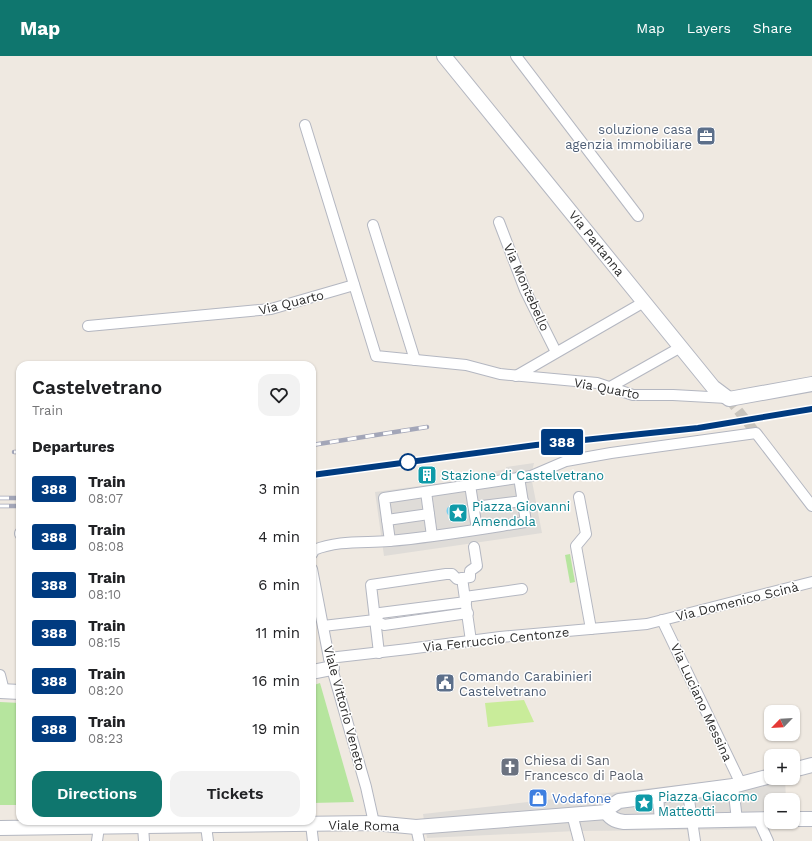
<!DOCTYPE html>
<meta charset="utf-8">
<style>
body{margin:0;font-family:"Work Sans",sans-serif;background:#f2f2f2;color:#202124;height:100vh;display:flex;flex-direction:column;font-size:15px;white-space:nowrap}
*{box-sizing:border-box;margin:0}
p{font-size:13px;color:#757577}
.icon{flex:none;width:22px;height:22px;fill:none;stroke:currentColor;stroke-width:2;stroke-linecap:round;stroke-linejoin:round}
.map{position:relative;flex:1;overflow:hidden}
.panel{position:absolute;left:16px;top:305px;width:300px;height:464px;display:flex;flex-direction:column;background:#fff;border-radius:12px;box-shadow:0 1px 3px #0004}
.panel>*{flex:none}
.badge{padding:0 8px;border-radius:3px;font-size:14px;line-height:26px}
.needle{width:26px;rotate:245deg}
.buttons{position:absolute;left:764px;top:649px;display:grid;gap:8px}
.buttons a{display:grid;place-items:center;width:36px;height:36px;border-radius:8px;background:#fff;box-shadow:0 1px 3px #0004;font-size:20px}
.map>.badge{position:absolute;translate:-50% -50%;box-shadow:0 0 0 2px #fff}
h2{padding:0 16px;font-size:15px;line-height:36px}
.round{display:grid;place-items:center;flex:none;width:42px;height:42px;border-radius:12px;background:#f2f2f2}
.head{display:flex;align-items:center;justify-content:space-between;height:68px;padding:0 16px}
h1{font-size:19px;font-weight:600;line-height:30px}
.cta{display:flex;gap:8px;margin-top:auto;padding:8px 16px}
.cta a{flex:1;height:46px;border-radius:12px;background:#0f766e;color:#fff;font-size:16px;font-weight:600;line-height:46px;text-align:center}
.cta a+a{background:#f2f2f2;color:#202124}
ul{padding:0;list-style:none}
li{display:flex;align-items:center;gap:12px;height:48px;padding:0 16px}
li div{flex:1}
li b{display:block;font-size:15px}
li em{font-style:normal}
li .badge{min-width:44px;font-weight:700;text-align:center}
header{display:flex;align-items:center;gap:24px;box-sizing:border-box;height:56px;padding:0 20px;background:#0f766e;color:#fff}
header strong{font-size:19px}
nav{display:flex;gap:22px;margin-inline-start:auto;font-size:14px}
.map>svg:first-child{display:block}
.green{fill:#b6e59e}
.pitch{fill:#c9ec9a}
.plaza{fill:#dfdcd8}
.water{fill:#75cff0}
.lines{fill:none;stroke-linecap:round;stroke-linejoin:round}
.street-tunnel{stroke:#c8c4bd;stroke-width:10;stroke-dasharray:10 5;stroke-linecap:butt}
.street-casing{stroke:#b4b7c1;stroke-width:12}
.secondary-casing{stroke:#b4b7c1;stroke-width:16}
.street{stroke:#fff;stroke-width:10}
.secondary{stroke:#fff;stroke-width:14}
.rail-casing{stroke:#a3a6b8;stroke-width:4.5}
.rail{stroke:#fff;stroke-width:3;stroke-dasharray:9;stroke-linecap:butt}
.line-casing{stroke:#fff;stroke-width:9}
.line{stroke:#003b80;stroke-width:6}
.stop-dot{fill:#fff;stroke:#003b80;stroke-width:2}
.labels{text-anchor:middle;stroke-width:3;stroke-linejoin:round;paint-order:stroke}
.service-label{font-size:13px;fill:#4e5e75;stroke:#fff;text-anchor:end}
.street-label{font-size:13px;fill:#2e2e2e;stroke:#fff}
.culture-label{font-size:13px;fill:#0d838f;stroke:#fff;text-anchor:start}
.worship-label{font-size:13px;fill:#5b616d;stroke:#fff;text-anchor:start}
.shop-label{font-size:13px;fill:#366cbe;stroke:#fff;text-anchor:start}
</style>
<header>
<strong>Map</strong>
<nav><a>Map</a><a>Layers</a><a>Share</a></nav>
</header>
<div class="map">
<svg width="812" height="785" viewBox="0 0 812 785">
<rect width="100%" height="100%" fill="#efe9e1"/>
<g class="green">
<polygon points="570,498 575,526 570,527 565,499"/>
<polygon points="312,624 314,629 320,627 354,746 312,747"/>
<polygon points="0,646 20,647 20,749 0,749"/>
</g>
<polygon class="pitch" points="524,644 534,666 488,671 485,647"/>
<g class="plaza">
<polygon points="534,407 531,420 542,477 384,500 375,436 486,421 486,417 506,413 506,411"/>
<polygon points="771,712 771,722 785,722 786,744 771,744 771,766 787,766 788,773 576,775 427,782 423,758 732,723"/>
</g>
<circle class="water" cx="452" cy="455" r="5.5"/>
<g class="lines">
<polyline class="street-tunnel" points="729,343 756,377"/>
<defs>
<g id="street">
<polyline points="516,0 638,160"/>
<polyline points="305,69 376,300 466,309 500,318 597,327 633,339 673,339 727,342"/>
<polyline points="499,166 525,234 556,296"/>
<polyline points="373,169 415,304"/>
<polyline points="88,270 271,253 354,229"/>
<polyline points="516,320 644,246"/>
<polyline points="610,331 681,291"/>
<polyline points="470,429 477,473"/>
<polyline points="426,436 432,480"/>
<polyline points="579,441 586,478 576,490 591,573"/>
<polyline points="474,451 523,445"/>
<polyline points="387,464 429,458"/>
<polyline points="20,477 20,478"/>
<polyline points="390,485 384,442 531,420 566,405 611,397 756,377 812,450"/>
<path d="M 312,498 L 314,494 C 338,484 364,487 389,485 C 435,481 481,473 526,466 L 519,421"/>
<polyline points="312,513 329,602 366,731 374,767"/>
<polyline points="462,522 471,585"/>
<polyline points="465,541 522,533"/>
<polyline points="375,564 384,569 468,557"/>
<polyline points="662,564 741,728"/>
<polyline points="323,570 375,564 380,557 466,546"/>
<polyline points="379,597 371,529 446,518 452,518 457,523 470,521 470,515 477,510 474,491"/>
<polyline points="329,602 408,593 500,581 647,568 812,526"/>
<polyline points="0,619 4,635"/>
<polyline points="733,730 737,764"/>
<polyline points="688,737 695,785"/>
<polyline points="658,740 660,765"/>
<polyline points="572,758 579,785"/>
<polyline points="758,763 768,785"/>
<polyline points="311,768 313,785"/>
<polyline points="143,770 144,785"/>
<polyline points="206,770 208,785"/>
<polyline points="416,771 419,785"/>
<polyline points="97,785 99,771"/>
</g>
<g id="secondary">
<polyline points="444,0 713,331 729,343 812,328"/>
<polyline points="312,616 332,612"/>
<polyline points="0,635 20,636"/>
<polyline points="793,714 812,709"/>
<polyline points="607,756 610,751 619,745 733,730 771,720"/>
<path d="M 607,756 C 610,763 616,765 624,766 L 771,763"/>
<polyline points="793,763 812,763"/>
<polyline points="0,772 374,767 416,771 607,756"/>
</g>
</defs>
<use href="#street" class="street-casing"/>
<use href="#secondary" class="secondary-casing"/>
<use href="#street" class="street"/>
<use href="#secondary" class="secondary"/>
<defs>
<g id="rail">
<polyline points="312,389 427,371"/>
<polyline points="14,396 20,396"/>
<polyline points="312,419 536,389 698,372 812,353"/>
<polyline points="0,442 20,442"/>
<polyline points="0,450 20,450"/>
</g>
</defs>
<use href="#rail" class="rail-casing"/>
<use href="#rail" class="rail"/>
</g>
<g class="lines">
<defs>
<polyline id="line" points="312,419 536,389 698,372 812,353"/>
</defs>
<use href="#line" class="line-casing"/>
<use href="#line" class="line"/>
</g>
<defs>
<symbol id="office-square" viewBox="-11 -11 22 22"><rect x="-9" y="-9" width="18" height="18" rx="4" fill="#5c6f8a" stroke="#fff"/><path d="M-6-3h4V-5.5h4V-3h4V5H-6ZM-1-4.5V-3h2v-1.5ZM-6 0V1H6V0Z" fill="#fff"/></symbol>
<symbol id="building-square" viewBox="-11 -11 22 22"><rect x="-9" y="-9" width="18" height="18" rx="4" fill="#0f9aa8" stroke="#fff"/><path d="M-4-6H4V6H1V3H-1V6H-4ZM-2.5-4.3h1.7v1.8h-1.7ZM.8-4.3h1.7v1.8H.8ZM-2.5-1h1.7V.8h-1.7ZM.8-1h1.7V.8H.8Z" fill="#fff"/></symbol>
<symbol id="sight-square" viewBox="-11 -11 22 22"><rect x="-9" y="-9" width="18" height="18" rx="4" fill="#0f9aa8" stroke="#fff"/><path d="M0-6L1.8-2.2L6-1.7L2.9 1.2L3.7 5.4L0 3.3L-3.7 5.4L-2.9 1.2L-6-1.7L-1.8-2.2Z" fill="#fff"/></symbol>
<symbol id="civic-square" viewBox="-11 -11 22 22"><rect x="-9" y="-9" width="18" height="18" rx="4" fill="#5c6f8a" stroke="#fff"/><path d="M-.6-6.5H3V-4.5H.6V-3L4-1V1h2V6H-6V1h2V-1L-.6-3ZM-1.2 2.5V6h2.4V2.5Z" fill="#fff"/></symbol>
<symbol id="church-square" viewBox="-11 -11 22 22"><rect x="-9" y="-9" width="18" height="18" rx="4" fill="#6b7280" stroke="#fff"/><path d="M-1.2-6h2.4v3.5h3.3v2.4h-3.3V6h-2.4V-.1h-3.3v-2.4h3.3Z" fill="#fff"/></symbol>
<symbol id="shop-square" viewBox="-11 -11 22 22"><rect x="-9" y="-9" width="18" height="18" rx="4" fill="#3f7fe0" stroke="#fff"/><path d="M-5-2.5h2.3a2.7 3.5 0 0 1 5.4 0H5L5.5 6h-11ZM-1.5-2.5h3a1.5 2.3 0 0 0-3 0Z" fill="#fff"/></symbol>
</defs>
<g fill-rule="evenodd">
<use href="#office-square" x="695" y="69" width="22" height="22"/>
<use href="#building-square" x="416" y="408" width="22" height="22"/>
<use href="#sight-square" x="447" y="446" width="22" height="22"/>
<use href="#civic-square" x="434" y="616" width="22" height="22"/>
<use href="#church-square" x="499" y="700" width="22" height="22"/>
<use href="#shop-square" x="527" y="731" width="22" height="22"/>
<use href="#sight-square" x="633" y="736" width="22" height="22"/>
</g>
<circle class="stop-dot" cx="408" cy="406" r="8"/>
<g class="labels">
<g class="service-label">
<text x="692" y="78">soluzione casa<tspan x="692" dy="15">agenzia immobiliare</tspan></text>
<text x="459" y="625" text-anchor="start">Comando Carabinieri<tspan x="459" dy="15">Castelvetrano</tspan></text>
</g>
<g class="street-label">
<text transform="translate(597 187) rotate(51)" y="5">Via Partanna</text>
<text transform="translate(527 231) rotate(66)" y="5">Via Montebello</text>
<text transform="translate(291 246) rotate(-14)" y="5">Via Quarto</text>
<text transform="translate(607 332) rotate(11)" y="5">Via Quarto</text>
<text transform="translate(737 545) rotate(-14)" y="5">Via Domenico Scinà</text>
<text transform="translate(496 583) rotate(-6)" y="5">Via Ferruccio Centonze</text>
<text transform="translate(702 646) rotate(65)" y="5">Via Luciano Messina</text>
<text transform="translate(345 652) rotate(75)" y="5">Viale Vittorio Veneto</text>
<text transform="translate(364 769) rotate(1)" y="5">Viale Roma</text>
</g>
<g class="culture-label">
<text x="441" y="424">Stazione di Castelvetrano</text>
<text x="472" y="455">Piazza Giovanni<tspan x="472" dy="15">Amendola</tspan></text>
<text x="658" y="745">Piazza Giacomo<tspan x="658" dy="15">Matteotti</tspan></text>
</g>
<g class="worship-label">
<text x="524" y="709">Chiesa di San<tspan x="524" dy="15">Francesco di Paola</tspan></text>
</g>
<g class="shop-label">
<text x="552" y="747">Vodafone</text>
</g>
</g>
</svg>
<div class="buttons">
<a><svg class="needle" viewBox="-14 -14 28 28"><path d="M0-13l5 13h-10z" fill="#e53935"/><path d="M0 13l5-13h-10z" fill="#757577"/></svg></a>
<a>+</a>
<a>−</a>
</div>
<b class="badge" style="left:562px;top:386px;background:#003b80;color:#fff">388</b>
<section class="panel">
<div class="head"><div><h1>Castelvetrano</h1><p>Train</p></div><a class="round"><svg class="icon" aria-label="heart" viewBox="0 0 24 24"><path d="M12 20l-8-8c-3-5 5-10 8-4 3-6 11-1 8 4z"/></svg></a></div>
<h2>Departures</h2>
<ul>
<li><span class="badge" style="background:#003b80;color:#fff">388</span><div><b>Train</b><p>08:07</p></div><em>3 min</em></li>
<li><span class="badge" style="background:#003b80;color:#fff">388</span><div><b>Train</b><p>08:08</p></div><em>4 min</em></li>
<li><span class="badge" style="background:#003b80;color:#fff">388</span><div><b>Train</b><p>08:10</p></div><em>6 min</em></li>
<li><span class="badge" style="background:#003b80;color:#fff">388</span><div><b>Train</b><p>08:15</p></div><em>11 min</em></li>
<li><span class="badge" style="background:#003b80;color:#fff">388</span><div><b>Train</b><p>08:20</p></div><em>16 min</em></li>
<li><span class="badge" style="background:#003b80;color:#fff">388</span><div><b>Train</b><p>08:23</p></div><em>19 min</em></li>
</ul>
<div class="cta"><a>Directions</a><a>Tickets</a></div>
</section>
</div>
